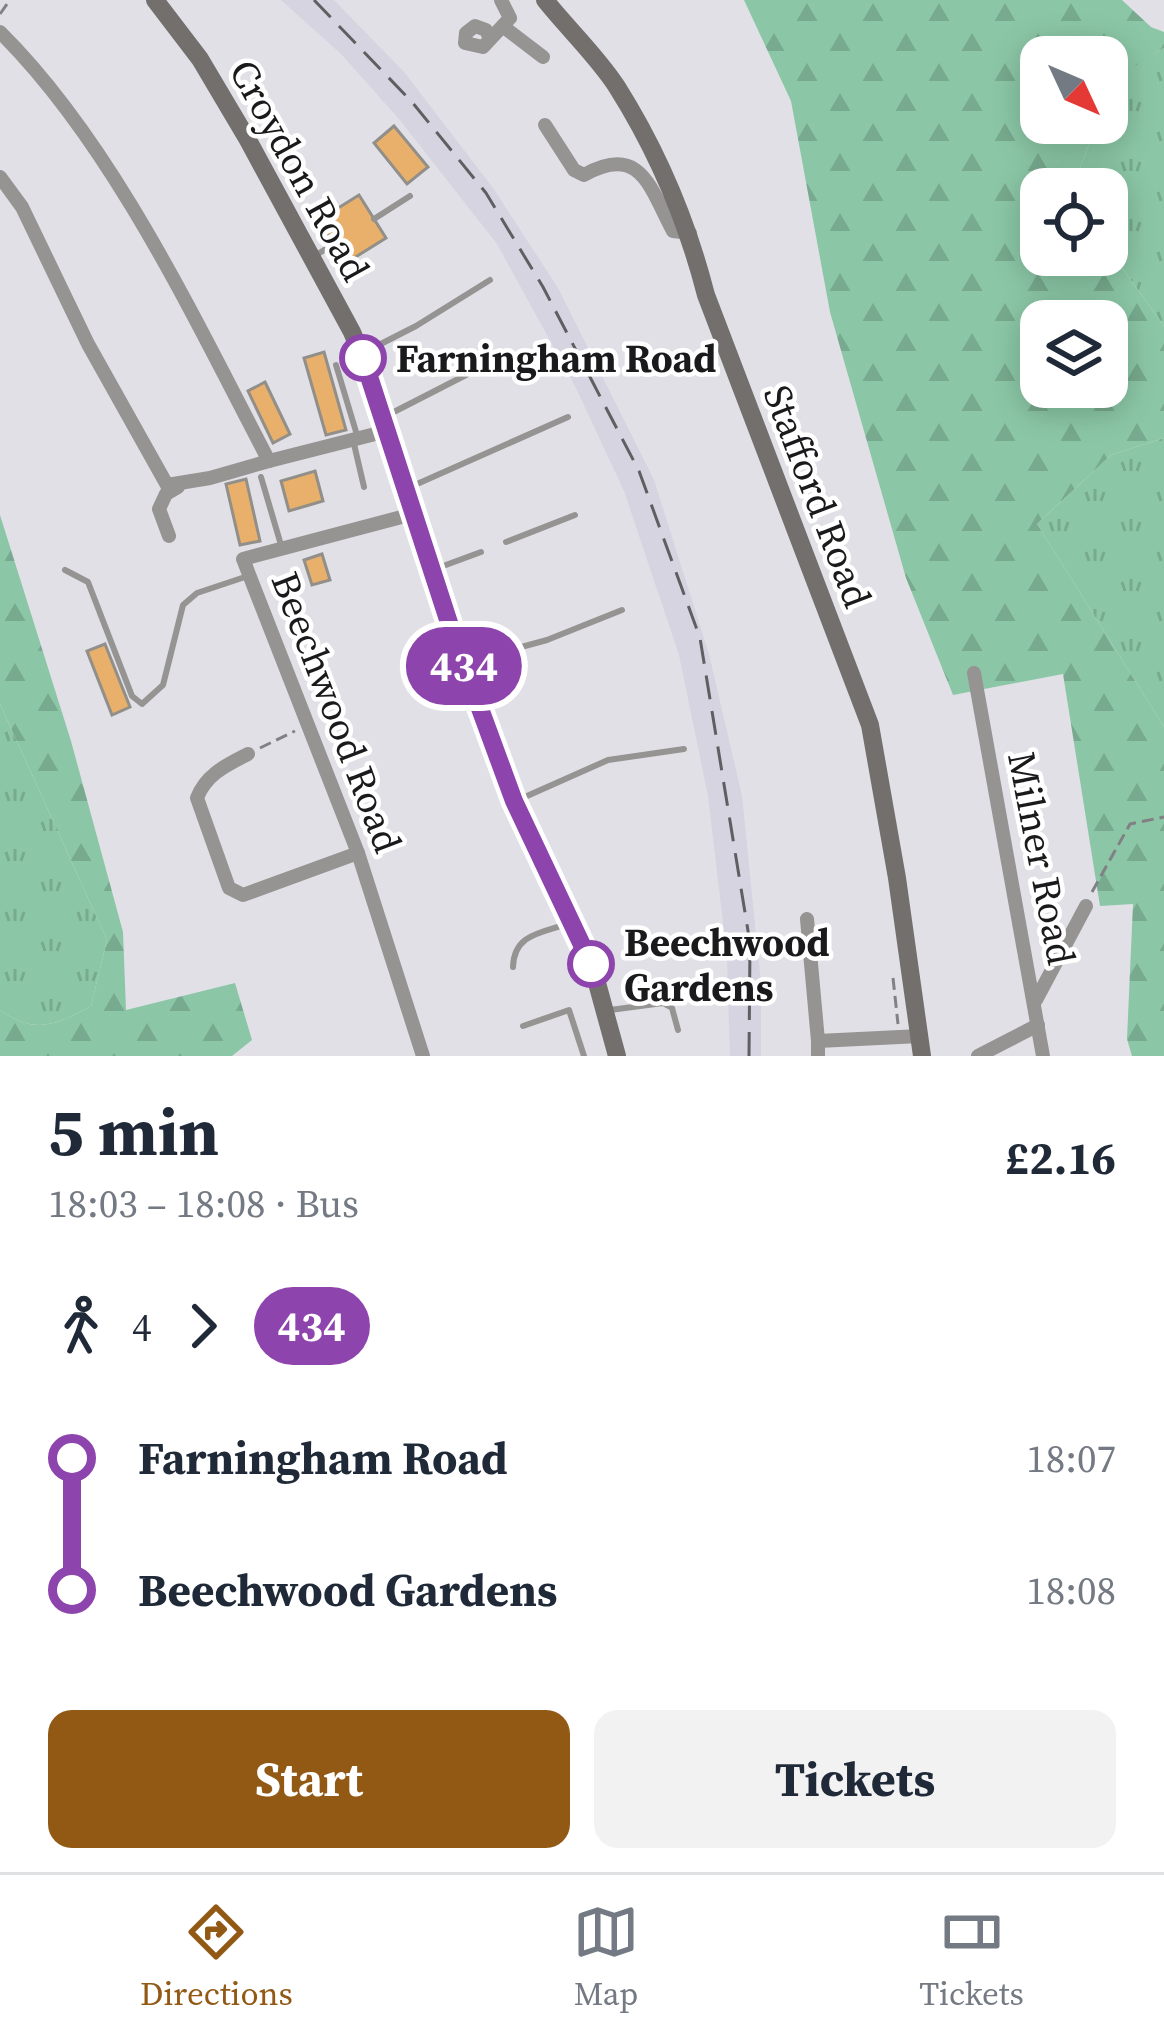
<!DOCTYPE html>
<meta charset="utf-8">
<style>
body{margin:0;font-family:"Source Serif 4",serif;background:#f2f2f3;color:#1f2937;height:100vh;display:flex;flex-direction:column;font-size:45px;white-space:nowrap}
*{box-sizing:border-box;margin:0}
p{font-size:39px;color:#747a83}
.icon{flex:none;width:66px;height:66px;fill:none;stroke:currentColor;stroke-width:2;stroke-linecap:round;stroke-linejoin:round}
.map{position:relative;height:1056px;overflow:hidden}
.panel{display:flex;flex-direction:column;background:#fff;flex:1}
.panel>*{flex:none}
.badge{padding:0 24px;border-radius:39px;font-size:42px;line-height:78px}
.needle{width:78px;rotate:134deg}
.fabs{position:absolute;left:1020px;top:36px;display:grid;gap:24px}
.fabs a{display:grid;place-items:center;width:108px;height:108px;border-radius:24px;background:#fff;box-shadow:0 6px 30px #0003;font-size:60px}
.map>.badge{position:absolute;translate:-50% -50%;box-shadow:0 0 0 6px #fff}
.legs{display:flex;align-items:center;gap:18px;height:132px;padding:0 48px;font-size:39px}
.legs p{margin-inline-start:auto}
.head{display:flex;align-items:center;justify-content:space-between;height:204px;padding:0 48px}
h1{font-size:66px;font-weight:700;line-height:90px}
.action{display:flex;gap:24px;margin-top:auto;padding:24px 48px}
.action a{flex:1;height:138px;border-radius:24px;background:#925915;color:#fff;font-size:48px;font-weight:700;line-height:138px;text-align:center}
.action a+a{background:#f2f2f3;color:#1f2937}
ul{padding:0 48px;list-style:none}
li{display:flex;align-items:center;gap:42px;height:132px;font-size:45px}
li i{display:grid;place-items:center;width:18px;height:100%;margin:0 15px;background:currentColor}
li i::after{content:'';width:30px;height:30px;margin:-15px;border:9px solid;border-radius:50%;background:#fff}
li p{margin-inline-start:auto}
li:first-child i{background:linear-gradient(#0000 50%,currentColor 0)}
li:last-child i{background:linear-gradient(currentColor 50%,#0000 0)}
.tabs{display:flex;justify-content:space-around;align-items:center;height:168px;border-top:3px solid #e0e1e3;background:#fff;font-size:33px;color:#747a83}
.tabs a{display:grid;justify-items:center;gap:6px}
.tabs .current{color:#925915}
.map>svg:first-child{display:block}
.built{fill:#d5d4e0}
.grass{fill:url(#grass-tufts)}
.forest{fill:url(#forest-firs);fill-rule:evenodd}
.building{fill:#e8b06a;stroke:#928f8a;stroke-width:3}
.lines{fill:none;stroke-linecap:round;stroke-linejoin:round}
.path{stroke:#818084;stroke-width:3;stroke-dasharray:12 6;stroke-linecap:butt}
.lane{stroke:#969492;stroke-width:6}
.street{stroke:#969492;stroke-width:14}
.secondary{stroke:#726f6d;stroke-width:18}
.rail{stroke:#5f5f62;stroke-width:3;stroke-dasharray:24 12;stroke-linecap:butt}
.line-1-casing{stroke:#fff;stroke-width:27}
.line-1{stroke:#8e44ad;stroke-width:18}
.stop-1-dot{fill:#fff;stroke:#8e44ad;stroke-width:6}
.labels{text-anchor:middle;stroke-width:9;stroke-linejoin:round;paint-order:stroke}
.street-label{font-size:39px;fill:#1a1a1c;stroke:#fff}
.stop-label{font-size:39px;font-weight:bold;fill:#1a1a1c;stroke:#fff;text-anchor:start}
</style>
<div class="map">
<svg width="1164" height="1056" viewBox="0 0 1164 1056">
<defs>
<pattern id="grass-tufts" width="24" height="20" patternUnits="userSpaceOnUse" patternTransform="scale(3)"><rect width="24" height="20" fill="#8bc7a6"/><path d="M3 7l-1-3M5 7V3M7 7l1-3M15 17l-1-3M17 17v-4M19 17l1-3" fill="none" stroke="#77aa8e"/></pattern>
<pattern id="forest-firs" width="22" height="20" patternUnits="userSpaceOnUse" patternTransform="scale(3)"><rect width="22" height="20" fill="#8bc7a6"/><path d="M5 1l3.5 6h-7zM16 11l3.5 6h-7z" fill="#77aa8e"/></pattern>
</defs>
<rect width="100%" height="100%" fill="#e1e0e6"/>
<polygon class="built" points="281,0 334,0 405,73 493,188 558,288 654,480 709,654 742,796 761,984 761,1056 730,1056 727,956 708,796 679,655 624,491 575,386 497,244 399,119 342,55"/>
<g class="grass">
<path d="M 1164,48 L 1164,326 L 1107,247 L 1107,189 L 1072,189 L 1097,123 L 1107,123 C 1107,73 1125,72 1164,48 Z"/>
<polygon points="1164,438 1164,727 1037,524 1111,455"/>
<path d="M 0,704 L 107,940 L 91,1006 C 56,1025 35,1035 0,1010 Z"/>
</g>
<g class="forest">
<path d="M 744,0 L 1122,0 L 1151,27 L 1164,32 L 1164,48 L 1114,79 L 1107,96 L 1107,57 L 1041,57 L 1041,123 L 1097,123 L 1072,189 L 1041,189 L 1041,255 L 1107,255 L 1107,247 L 1164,326 L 1164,438 L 1111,455 L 1037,524 L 1164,727 L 1164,1056 L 1132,1056 L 1127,1039 L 1133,904 L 1100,906 L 1063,674 L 953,695 L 906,578 L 830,312 L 791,101 ZM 1041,321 L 1107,321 L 1107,387 L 1041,387 Z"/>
<path d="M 0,515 L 71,741 L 123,932 L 126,1010 L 235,983 L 252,1040 L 232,1056 L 0,1056 L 0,1010 C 35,1035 56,1025 91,1006 L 107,940 L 0,704 Z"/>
</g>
<g class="building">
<polygon points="394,126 428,167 407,184 374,143"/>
<polygon points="359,195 386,238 346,263 319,220"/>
<polygon points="324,352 346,430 326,435 304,358"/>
<polygon points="265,382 290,434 273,443 248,391"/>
<polygon points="315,471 323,501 289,511 281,481"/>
<polygon points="246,479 260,541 240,545 226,484"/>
<polygon points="322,554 330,580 312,585 304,560"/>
<polygon points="105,644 130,707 112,715 87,651"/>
</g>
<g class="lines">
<g class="path">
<polyline points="0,14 10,0"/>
<polyline points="260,748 295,731"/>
<polyline points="1092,892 1130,824 1164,817"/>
<polyline points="893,978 898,1024"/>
</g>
<g class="lane">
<polyline points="374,219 410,196"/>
<polyline points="316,255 334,244"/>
<polyline points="363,353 416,326 490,280"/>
<polyline points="336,365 357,435"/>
<polyline points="386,416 466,375"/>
<polyline points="354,444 364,487"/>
<polyline points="261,477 281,545"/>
<polyline points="408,488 568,417"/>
<polyline points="506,542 575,515"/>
<polyline points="435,569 481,552"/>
<polyline points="65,570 88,582 132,696 142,704 163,685 183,605 197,593 245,577"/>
<polyline points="467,662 547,640 622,610"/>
<polyline points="518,800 608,760 684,749"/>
<path d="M 513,967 C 514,933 543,933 570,923"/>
<polyline points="610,1010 663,1003 672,1008 678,1030"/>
<polyline points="523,1026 569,1010 584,1056"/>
</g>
<g class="street">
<polyline points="505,28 543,57"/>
<path d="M 0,32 C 113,144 195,320 269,461 L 387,431"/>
<polyline points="490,39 486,30 475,26 466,33 465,43 483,47 510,18 501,0"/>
<path d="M 545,125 L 574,170 L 584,175 C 641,143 650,188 673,231 L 690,233"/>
<polyline points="0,177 22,207 88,344 167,485 210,478 269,461"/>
<polyline points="413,514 243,559 358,853 423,1056"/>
<polyline points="169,536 159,509 166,494 178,487"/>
<polyline points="974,673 1043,1056"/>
<path d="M 248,754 C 227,765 206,774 197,798 L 229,888 L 243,895 L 358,853"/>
<polyline points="807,919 818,1041"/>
<polyline points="1036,1000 1086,906"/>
<polyline points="818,1056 818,1041 920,1036"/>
<polyline points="978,1056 1038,1025"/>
</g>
<g class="secondary">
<polyline points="155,0 200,59 248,140 352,332 372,380 453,635 515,801 594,972 617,1056"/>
<path d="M 545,0 C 568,29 597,56 617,87 C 658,152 687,221 706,295 L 870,725 L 897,878 L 922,1056"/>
</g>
<polyline class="rail" points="314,0 412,102 486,193 543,287 639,471 700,638 750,943 749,1056"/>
</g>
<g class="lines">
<defs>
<polyline id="line-1" points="363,358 453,635 514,801 591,964"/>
</defs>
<use href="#line-1" class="line-1-casing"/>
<use href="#line-1" class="line-1"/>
</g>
<g class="stop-1-dot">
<circle cx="363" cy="358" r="21"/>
<circle cx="591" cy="964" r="21"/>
</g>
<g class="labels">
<g class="street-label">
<text transform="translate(300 170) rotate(61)" y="14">Croydon Road</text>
<text transform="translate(818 496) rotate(69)" y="14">Stafford Road</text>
<text transform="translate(337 712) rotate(69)" y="14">Beechwood Road</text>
<text transform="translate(1042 858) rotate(79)" y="14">Milner Road</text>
</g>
<g class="stop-label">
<text x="396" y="372">Farningham Road</text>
<text x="624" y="956">Beechwood<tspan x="624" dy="45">Gardens</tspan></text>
</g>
</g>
</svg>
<div class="fabs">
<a><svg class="needle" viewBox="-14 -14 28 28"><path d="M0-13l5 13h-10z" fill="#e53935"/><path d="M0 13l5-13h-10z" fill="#747a83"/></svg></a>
<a><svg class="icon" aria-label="locate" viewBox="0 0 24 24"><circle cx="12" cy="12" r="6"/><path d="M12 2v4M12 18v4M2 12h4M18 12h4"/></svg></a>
<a><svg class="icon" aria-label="layers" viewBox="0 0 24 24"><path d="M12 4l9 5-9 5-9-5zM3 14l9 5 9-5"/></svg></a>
</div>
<b class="badge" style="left:464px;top:666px;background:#8e44ad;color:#fff">434</b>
</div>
<section class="panel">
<div class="head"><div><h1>5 min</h1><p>18:03 – 18:08 · Bus</p></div><b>£2.16</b></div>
<div class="legs"><svg class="icon" aria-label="walk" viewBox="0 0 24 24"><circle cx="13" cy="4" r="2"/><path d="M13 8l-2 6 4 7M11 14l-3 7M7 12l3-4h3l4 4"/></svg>4<svg class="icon" aria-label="forward" viewBox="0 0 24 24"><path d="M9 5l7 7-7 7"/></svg><b class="badge" style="background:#8e44ad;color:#fff">434</b></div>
<ul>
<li><i style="color:#8e44ad"></i><b>Farningham Road</b><p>18:07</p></li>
<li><i style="color:#8e44ad"></i><b>Beechwood Gardens</b><p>18:08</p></li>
</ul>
<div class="action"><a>Start</a><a>Tickets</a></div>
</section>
<nav class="tabs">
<a class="current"><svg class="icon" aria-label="directions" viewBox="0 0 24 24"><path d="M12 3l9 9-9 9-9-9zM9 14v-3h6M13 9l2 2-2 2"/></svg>Directions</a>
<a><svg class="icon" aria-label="map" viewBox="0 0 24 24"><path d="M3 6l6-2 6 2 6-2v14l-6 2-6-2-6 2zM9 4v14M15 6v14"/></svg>Map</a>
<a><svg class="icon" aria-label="tickets" viewBox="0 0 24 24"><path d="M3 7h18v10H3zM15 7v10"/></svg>Tickets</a>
</nav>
